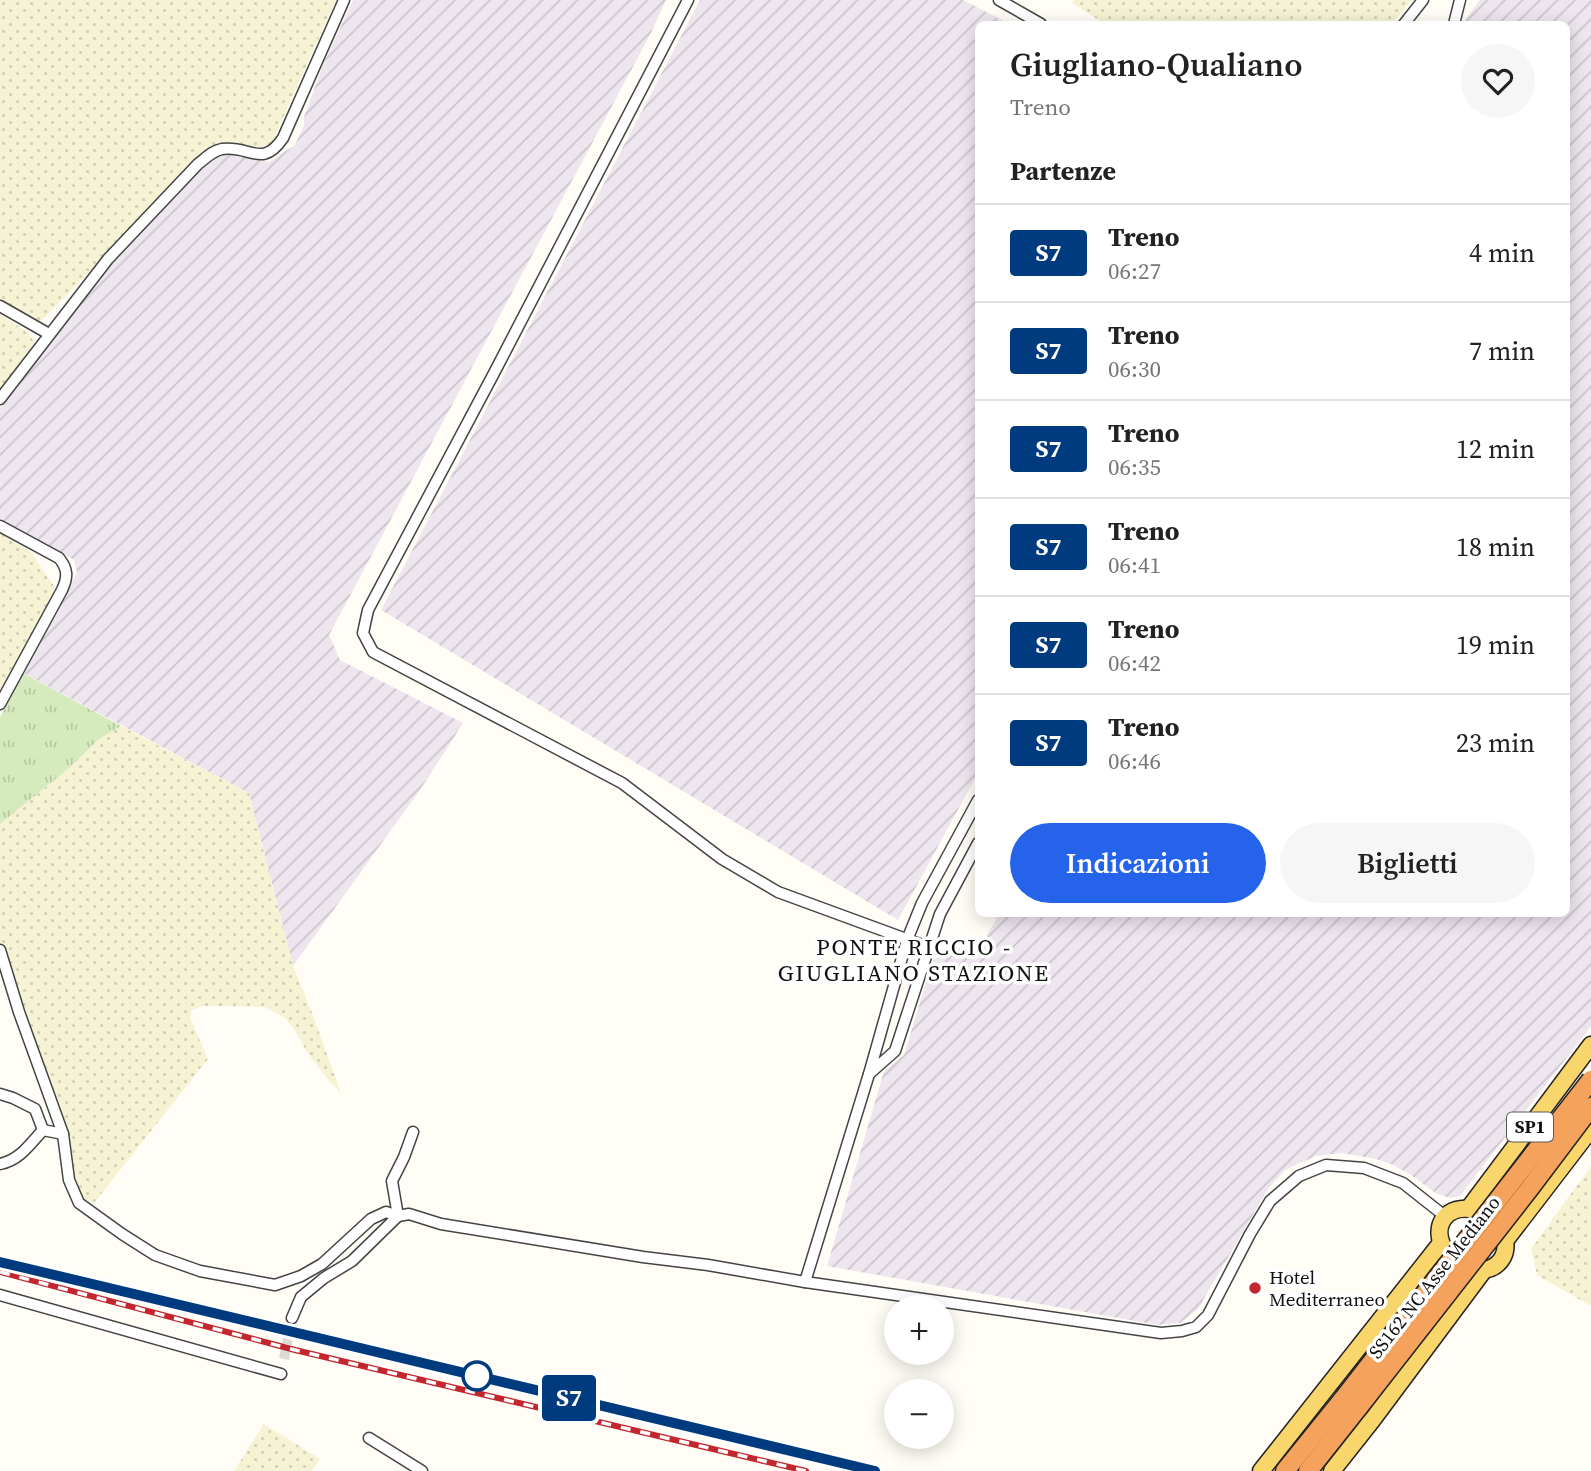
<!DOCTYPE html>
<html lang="it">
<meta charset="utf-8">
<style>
body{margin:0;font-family:"Source Serif 4",serif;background:#f6f6f6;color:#222;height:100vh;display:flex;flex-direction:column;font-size:26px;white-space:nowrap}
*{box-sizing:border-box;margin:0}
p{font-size:23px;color:#767676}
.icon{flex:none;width:38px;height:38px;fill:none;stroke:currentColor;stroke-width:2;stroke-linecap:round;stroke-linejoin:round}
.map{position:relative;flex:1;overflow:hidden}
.panel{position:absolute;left:975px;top:21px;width:595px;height:896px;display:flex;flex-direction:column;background:#fff;border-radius:10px;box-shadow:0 4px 18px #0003}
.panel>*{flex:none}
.badge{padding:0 14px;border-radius:5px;font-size:24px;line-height:46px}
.tools{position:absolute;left:884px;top:1295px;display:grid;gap:14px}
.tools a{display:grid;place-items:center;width:70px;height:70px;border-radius:50%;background:#fff;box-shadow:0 4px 18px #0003;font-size:35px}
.map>.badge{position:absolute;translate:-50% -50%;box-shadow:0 0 0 4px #fff}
h2{padding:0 35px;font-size:26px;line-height:63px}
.round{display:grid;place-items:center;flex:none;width:74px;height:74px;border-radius:37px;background:#f6f6f6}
.overview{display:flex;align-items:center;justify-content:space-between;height:119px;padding:0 35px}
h1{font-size:33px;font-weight:600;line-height:52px}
.cta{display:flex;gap:14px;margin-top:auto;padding:14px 35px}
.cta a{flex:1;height:80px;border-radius:42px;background:#2563eb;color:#fff;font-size:28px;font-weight:600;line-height:80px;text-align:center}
.cta a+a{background:#f6f6f6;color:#222}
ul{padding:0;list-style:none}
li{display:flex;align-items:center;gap:21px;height:98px;padding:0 35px;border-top:2px solid #e0e0e0}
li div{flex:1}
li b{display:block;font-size:26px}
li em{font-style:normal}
li .badge{min-width:77px;font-weight:700;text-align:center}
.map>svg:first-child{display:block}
.industrial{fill:url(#industrial-furrows)}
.farmland{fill:url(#farmland-dots)}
.grass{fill:url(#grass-tufts)}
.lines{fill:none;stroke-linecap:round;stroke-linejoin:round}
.street-tunnel{stroke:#dbdad3;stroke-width:10;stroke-dasharray:10 5;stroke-linecap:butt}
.street-casing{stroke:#444;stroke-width:13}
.primary-casing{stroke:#222;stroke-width:19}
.highway-casing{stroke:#222;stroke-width:21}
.street{stroke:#fff;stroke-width:10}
.primary{stroke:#f9d66b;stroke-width:16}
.highway{stroke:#f5a25d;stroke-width:18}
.rail-casing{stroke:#c4262e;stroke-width:6}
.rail{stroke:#fff;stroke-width:3.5;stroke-dasharray:10;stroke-linecap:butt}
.highway-bridge-casing{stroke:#222;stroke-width:21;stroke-linecap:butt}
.highway-bridge{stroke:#f5a25d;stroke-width:18}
.line-casing{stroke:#fff;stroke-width:16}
.line{stroke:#003b80;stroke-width:10}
.poi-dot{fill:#c4262e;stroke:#fff;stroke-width:2.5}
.stop-dot{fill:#fff;stroke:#003b80;stroke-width:3.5}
.labels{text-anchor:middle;stroke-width:7;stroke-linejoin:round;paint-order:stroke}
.shield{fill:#fff;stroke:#585858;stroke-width:2}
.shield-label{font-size:18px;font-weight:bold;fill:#111}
.poi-label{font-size:19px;fill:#111;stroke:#fff;text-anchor:start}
.street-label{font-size:19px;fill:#111;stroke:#fff}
.quarter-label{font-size:23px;letter-spacing:2px;fill:#111;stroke:#fff}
</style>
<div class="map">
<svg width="1591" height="1471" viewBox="0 0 1591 1471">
<defs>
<pattern id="industrial-furrows" width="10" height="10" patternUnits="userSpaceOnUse" patternTransform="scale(1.75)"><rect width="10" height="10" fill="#eee6ef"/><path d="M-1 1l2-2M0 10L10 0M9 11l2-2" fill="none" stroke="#cbc4cc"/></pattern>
<pattern id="farmland-dots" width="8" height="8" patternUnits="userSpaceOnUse" patternTransform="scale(1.75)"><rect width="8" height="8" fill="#f6f3d4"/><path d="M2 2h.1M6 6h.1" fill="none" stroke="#d2cfb5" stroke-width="1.8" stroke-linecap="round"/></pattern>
<pattern id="grass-tufts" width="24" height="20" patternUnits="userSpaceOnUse" patternTransform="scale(1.75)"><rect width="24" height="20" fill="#d5ebbd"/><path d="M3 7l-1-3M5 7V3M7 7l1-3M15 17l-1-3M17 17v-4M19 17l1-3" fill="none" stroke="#b6c8a1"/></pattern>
</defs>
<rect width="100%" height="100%" fill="#fffdf5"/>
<g class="industrial">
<polygon points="353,0 666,0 651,33 329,635 340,660 463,723 420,790 293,966 249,793 23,673 77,573 74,560 0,520 0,408 111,263 147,224 213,158 226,154 269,162 295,145 304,125 304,117 323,65"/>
<polygon points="700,0 963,0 1010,24 978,24 978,773 898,920 381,610"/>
<polygon points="1480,0 1591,0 1591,1026 1460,1196 1450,1198 1437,1194 1411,1175 1391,1164 1376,1159 1341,1153 1316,1156 1285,1170 1268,1189 1198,1309 1180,1323 1158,1325 827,1266 884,1071 904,1055 933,960 986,937 999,914 1566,914 1566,24 1462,24"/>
</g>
<g class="farmland">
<polygon points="0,0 336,0 272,142 264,147 224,145 212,148 39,323 0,301"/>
<polygon points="1074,0 1412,0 1392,24 1105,24 1072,3"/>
<polygon points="0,314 27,332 35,343 0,391"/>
<polygon points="0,533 30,551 54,586 53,595 0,691"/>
<polygon points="121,726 249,793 293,966 311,1010 341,1093 330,1082 307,1052 294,1029 285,1018 265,1007 202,1006 192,1010 190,1018 208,1059 94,1203 83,1199 77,1191 65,1133 0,944 0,824 68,769 99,739"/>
<polygon points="1591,1166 1591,1306 1537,1275 1531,1249"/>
<polygon points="264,1424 320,1459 312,1471 234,1471"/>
</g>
<polygon class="grass" points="23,673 121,726 99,739 68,769 0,824 0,717"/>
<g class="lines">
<polyline class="street-tunnel" points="284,1359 292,1318"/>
<defs>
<g id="street">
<polyline points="688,0 493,375 368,610 363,633 373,652 622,783 722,859 778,892 928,947"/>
<polyline points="999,0 1041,24"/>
<polyline points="1404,24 1423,0"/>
<polyline points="1454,24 1460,0"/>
<polyline points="0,306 49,334"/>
<path d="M 0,399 L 108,259 L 198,164 C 206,158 212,151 222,149 C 250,145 262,169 283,138 L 344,0"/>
<path d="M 0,526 L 59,558 C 68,569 68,577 62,590 L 0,704"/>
<polyline points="978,800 922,903 907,940 869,1074 895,1051 940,914 978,843"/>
<polyline points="0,950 19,1012 63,1134 69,1180 79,1203 122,1234 155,1255 200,1271 275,1285 301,1276 322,1264 371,1219 386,1212 398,1216 409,1214 441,1224 643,1257 708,1265 805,1282 1161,1333 1182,1331 1196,1327 1208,1315 1250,1234 1270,1201 1299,1176 1326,1165 1364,1168 1403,1183 1446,1217"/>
<polyline points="0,1094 13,1098 35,1109 43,1130 63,1134"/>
<path d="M 0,1164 C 20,1160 30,1144 43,1130"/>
<polyline points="805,1282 869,1074"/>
<polyline points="0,1295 281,1374"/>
<polyline points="292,1318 301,1297 324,1278 352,1261 398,1216 392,1181 404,1157 413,1132"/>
<polyline points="369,1438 422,1471"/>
</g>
<g id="primary">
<polyline points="1469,1208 1591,1045"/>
<polyline points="1505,1241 1591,1129"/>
<path d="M 1445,1250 C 1430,1226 1447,1203 1475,1210"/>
<path d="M 1475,1270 C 1498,1272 1511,1255 1503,1233"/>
<polyline points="1261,1471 1441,1243"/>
<polyline points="1332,1471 1373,1419 1484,1270"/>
</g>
<g id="highway">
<polyline points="1285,1471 1344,1398"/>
<polyline points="1308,1471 1358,1408"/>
</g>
</defs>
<use href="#street" class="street-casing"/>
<use href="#primary" class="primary-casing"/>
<use href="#highway" class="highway-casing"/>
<use href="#street" class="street"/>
<use href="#primary" class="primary"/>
<use href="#highway" class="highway"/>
<defs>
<g id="rail">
<polyline points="0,1262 875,1471"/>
<polyline points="0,1272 295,1350 806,1471"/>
</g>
</defs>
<use href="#rail" class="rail-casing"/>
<use href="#rail" class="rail"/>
<defs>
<g id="highway-bridge">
<polyline points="1344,1398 1591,1080"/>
<polyline points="1358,1408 1530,1188 1591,1107"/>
</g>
</defs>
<use href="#highway-bridge" class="highway-bridge-casing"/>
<use href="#highway-bridge" class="highway-bridge"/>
</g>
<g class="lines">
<defs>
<polyline id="line" points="0,1262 875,1471"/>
</defs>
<use href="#line" class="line-casing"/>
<use href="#line" class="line"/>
</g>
<circle class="poi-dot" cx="1255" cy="1288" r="7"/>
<circle class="stop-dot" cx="477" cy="1376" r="14"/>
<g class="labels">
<rect class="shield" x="1507" y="1112.5" width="46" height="29" rx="5"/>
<g class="shield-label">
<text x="1530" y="1133">SP1</text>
</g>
<g class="poi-label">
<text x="1269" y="1284">Hotel<tspan x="1269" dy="22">Mediterraneo</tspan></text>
</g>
<g class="street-label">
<text transform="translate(1434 1277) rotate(-52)" y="7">SS162 NC Asse Mediano</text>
</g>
<g class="quarter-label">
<text x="914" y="955">PONTE RICCIO -<tspan x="914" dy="26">GIUGLIANO STAZIONE</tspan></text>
</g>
</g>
</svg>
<div class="tools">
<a>+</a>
<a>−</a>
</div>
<b class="badge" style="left:569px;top:1398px;background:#003b80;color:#fff">S7</b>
<section class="panel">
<div class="overview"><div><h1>Giugliano-Qualiano</h1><p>Treno</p></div><a class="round"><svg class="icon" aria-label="heart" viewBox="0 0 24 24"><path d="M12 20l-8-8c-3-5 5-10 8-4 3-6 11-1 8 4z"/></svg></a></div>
<h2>Partenze</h2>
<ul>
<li><span class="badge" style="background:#003b80;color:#fff">S7</span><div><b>Treno</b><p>06:27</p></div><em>4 min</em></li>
<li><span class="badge" style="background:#003b80;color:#fff">S7</span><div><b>Treno</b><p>06:30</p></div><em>7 min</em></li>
<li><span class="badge" style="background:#003b80;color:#fff">S7</span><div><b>Treno</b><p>06:35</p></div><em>12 min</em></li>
<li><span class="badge" style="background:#003b80;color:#fff">S7</span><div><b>Treno</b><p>06:41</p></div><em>18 min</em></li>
<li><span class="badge" style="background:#003b80;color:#fff">S7</span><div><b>Treno</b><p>06:42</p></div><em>19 min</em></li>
<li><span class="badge" style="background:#003b80;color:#fff">S7</span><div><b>Treno</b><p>06:46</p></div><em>23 min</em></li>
</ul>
<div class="cta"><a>Indicazioni</a><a>Biglietti</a></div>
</section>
</div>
